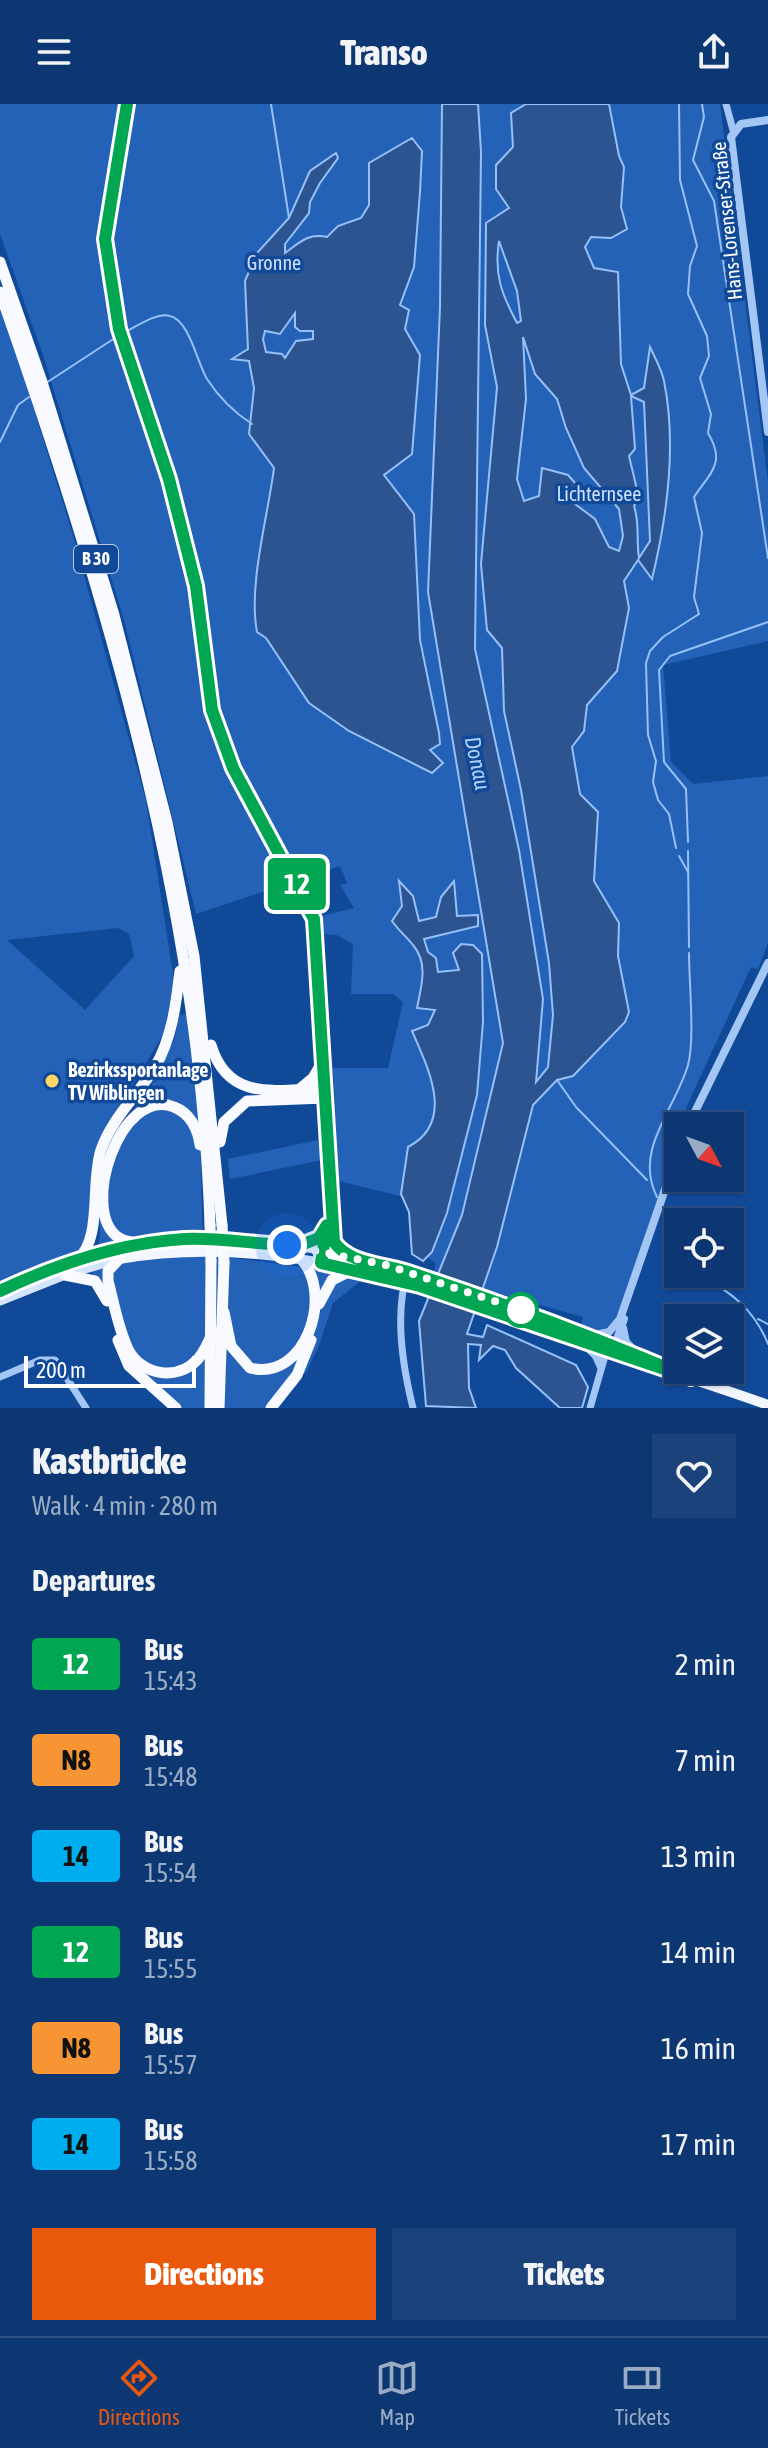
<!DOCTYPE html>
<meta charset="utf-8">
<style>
body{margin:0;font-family:"Asap Condensed",sans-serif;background:#1b427b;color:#f1f3f6;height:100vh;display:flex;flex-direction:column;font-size:30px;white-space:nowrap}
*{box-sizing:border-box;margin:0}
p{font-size:26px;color:#9aacc4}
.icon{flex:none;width:44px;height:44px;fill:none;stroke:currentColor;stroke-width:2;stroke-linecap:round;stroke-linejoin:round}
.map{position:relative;height:1304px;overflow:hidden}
.drawer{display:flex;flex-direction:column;background:#0d3773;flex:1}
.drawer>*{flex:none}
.badge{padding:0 16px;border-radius:6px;font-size:28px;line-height:52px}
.needle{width:52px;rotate:131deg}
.buttons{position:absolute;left:664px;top:1008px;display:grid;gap:16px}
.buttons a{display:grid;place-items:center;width:80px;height:80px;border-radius:0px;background:#0d3773;box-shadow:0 2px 6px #0004,0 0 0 2px #2d5185;font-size:40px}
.scale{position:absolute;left:24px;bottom:20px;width:172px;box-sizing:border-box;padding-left:8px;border:4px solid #fff;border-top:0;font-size:22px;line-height:28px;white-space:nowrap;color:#fff;-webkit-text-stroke:6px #114999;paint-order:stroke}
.you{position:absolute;width:40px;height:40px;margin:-20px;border:6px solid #fff;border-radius:50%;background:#1a73e8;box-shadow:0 0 0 12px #1a73e833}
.map>.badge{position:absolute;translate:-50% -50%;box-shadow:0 0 0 4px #fff}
h2{padding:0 32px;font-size:30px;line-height:72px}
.round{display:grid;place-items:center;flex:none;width:84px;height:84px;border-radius:0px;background:#1b427b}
.summary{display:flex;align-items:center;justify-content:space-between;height:136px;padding:0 32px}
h1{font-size:38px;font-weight:800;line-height:60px}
.primary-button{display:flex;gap:16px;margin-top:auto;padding:16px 32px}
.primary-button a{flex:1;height:92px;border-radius:0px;background:#ea580c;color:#fff;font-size:32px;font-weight:800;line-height:92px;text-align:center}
.primary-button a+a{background:#1b427b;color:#f1f3f6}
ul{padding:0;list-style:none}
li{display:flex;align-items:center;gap:24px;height:96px;padding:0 32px}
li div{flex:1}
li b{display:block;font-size:30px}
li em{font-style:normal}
li .badge{min-width:88px;font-weight:700;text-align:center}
header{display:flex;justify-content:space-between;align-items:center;height:104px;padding:0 32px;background:#0d3773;font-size:36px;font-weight:800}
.dock{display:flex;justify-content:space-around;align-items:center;height:112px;border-top:2px solid #2d5185;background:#0d3773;font-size:22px;color:#9aacc4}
.dock a{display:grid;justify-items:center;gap:4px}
.dock .current{color:#ea580c}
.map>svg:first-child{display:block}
.green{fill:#2462b8;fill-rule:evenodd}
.water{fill:#2b5490;stroke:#96c0f7;stroke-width:2;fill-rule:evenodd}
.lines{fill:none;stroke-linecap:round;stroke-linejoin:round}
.stream{stroke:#96c0f7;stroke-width:2}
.minor{stroke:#a4c6f4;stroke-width:7}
.tertiary{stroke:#a4c6f4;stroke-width:8}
.secondary{stroke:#d4e4fd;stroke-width:9}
.primary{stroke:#f1f6ff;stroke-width:10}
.trunk{stroke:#f8faff;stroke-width:11}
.trunk-bridge{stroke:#f8faff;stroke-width:11}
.line-casing{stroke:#fff;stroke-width:18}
.line{stroke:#00a651;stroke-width:12}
.walk{stroke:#fff;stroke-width:8;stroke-dasharray:0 14.4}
.poi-dot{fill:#ffd767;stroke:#114999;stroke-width:3}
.stop-dot{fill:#fff;stroke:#00a651;stroke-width:4}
.labels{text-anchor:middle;stroke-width:7;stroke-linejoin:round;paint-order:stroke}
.shield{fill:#114999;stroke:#b8c8e0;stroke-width:2}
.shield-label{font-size:18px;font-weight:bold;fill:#fff}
.street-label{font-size:20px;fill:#fff;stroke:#114999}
.park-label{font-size:20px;fill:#cce1fe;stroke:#114999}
.poi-label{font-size:20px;font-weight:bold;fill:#fff;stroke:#114999;text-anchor:start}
.water-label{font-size:22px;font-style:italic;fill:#b0d0fa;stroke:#114999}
</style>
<header><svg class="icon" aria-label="menu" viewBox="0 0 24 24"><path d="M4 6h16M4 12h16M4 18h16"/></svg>Transo<svg class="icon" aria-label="share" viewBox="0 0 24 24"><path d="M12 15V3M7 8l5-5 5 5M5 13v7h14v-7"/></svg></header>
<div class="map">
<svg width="768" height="1304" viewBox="0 0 768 1304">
<rect width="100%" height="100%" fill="#114999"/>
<g class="green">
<polygon points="0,0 720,0 768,378 768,537 663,561 671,658 693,680 768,672 768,839 758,865 751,863 686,1004 682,1022 678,1022 676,1044 615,1217 600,1228 581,1223 583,1213 433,1171 436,1159 412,1144 408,1094 339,1077 333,964 388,964 403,898 393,890 351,890 353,840 337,831 322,830 322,812 354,804 340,781 347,779 340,762 196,810 124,516 43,251 0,130"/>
<path d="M 0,197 L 72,428 L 146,697 L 174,876 L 164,929 L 115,1011 L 92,1063 L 87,1139 L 75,1151 L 0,1183 ZM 118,824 L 129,830 L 134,852 L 85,906 L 7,836 Z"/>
<polygon points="187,910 200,1020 203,1150 367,1172 333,1199 319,1241 306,1269 292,1272 267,1304 182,1304 139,1268 116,1191 91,1168 100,1133 99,1108 119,1026 153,978 174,936 179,911"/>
<polygon points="318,1036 322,1056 230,1075 228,1055"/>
</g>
<g class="water">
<path d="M 442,0 L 478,0 L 481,48 L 475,545 L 519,746 L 543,895 L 536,978 L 548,963 L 553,911 L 549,859 L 521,686 L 504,607 L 502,544 L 487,526 L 481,460 L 497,283 L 485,221 L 486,119 L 509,104 L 496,85 L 496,61 L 513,43 L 511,9 L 526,0 L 609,0 L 619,52 L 624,63 L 621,103 L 627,125 L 611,134 L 591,133 L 585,143 L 594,164 L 618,168 L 621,260 L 631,291 L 644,284 L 650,243 C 655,254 662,266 664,277 C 677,341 667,413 652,475 L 638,456 L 624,477 L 629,504 L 617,567 L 587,601 L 584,627 L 572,643 L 580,690 L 598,708 L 594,777 L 619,819 L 618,852 L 629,908 L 625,918 L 573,972 L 557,976 L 533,1001 L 497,1143 L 467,1230 L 483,1233 L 487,1221 L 576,1261 L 588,1283 L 582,1304 L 560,1304 L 516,1264 L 505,1246 L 493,1242 L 479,1256 L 481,1241 L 468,1240 L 469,1284 L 476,1304 L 426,1302 L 419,1217 L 462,1111 L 503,939 L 428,488 L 440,203 ZM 499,137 L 517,187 L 521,217 L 517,219 C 501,189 494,170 499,137 ZM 523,233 L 535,270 L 557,295 L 566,324 L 584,364 L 619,405 L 623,432 L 619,447 L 609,443 L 595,415 L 571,397 L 576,380 L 568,371 L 542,364 L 539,392 L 524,397 L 517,375 L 526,295 ZM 631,292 L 644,298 L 650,437 L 639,454 C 636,436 640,420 634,402 L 639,394 L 629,352 L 635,345 Z"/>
<path d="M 412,34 L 422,47 L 420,88 L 414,163 L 400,201 L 409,206 L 405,225 L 420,251 L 412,350 L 384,371 L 414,410 L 420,536 L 439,629 L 440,640 L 430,646 L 443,659 L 432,669 L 349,627 L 309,599 L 266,534 L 257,528 C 248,481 268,412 274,364 L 249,330 L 254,284 L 249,257 L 232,255 L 248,245 L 245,177 L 257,149 L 289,114 L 310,67 L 336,49 L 338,54 L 320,79 L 310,98 L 309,109 L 285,140 L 285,149 C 300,138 308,129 327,133 L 338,122 L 361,114 L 369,101 L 369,59 ZM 295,209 L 295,223 L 300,227 L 313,227 L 313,235 L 296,237 L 285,254 L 282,250 L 266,248 L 263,235 L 265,227 L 280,230 Z"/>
<path d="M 399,777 L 413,792 L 419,817 L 436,813 L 441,793 L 454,777 L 457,812 L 478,811 L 478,822 L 424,835 L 428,848 L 436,854 L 438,868 L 459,866 L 453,849 L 461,840 L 473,841 L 482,850 L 483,918 L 477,991 L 447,1109 L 432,1148 L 423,1157 L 412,1150 L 409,1108 L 401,1090 L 408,1043 C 456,1018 428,964 412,927 L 428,921 L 435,906 L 417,904 C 421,883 429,860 413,841 C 406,832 399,827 392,817 L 402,802 Z"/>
</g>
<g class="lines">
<g class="stream">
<polyline points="271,0 289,114"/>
<polyline points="702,0 704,13 693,56 714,97 768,454"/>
<path d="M 123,229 C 136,223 156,208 170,212 C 189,216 197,258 207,275 C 218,292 235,309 252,320"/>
<polyline points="46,279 118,232"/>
<polyline points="0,338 18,301 29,293"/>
<polyline points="688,738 686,685 664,658 659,566 670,552 768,518"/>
<path d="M 676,744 L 669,710 L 658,696 L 653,678 L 656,657 L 648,631 L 646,559 L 650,547 L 663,533 L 699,510 L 694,493 L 702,429 L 694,393 C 711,368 726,359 708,329 L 711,310 L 700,274 L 709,252 L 707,232 L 688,190 L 690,162 L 697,142 L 680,76 L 679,0"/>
<polyline points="688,747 689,843"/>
<polyline points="679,752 688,768"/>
<polyline points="557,976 576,1003 647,1076"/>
<path d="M 657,1093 C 633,1046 675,1006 688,961 C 695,936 689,878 689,849"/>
<polyline points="662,1103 678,1134"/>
<path d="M 698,1170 C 731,1188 754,1205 768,1240"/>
<polyline points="758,1215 768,1220"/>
</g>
<g class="minor">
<polyline points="726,0 733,26"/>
<path d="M 408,1167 C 394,1208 403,1264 413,1304"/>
<polyline points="0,1273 40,1256 55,1256 86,1304"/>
<polyline points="590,1304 607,1245"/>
</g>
<g class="tertiary">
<polyline points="127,0 105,135 118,221 169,375 191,459 201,504 208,590 212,606 233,664 314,815 324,984"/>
<polyline points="768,16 741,20 731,33 768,328"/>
<polyline points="688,1022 768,859"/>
<polyline points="623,1224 626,1238 640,1252"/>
<polyline points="591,1232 609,1228 620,1215 678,1048"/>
<polyline points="584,1240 596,1252 601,1263"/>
<polyline points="614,1244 624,1215"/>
</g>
<g class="secondary">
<polyline points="0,1187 53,1164 141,1142"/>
<polyline points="0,1197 65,1171 119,1155"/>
</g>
<g class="primary">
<polyline points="331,1121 334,1138 347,1151"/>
<path d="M 161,1138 C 307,1118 493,1191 626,1246"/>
<polyline points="297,1141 313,1138 326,1123"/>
<polyline points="323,1153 330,1108 325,989"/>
<path d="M 119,1155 C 291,1125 448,1192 607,1247 C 661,1265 715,1282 768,1301"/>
</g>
<g class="trunk">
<polyline points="0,158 41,275 114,511 167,718 194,852 222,1121"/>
<path d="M 0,188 C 105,488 200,801 210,1121"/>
<path d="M 211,941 C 228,998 276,986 324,984"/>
<polyline points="301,984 313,974 323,957"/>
<polyline points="220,1038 224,1018 247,997 325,994"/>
<path d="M 161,1138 C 149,1138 130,1141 119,1134 C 78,1107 121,981 174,1003 C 190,1009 198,1025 200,1041"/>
<path d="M 119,1155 L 108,1167 L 108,1177 C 114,1199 118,1224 128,1245 C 141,1271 177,1278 198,1255 C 205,1247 209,1237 213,1227"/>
<path d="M 77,1156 C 103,1135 90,1079 101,1046 C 112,1014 138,991 155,963 C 172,934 176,900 180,867"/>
<polyline points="65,1171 95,1177 107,1197"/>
<polyline points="319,1200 332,1176 354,1165"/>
<path d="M 224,1208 L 231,1242 L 250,1264 C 306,1278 334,1190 301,1155"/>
<polyline points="118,1236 129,1262 176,1304"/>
<polyline points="210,1304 211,1157"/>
<polyline points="219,1304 224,1159"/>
<polyline points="271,1304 297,1271 311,1236"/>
</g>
<g class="trunk-bridge">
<polyline points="210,1121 211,1157"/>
<polyline points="222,1121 224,1159"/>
</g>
</g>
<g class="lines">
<defs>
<path id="line" d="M 0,1187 C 57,1160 121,1139 184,1135 C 223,1133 262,1142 301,1141 L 319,1134 L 327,1121 L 321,1159 L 420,1182 L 691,1274 C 599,1235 506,1200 411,1169 C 386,1160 350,1161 334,1138 L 314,815 L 233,664 L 212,606 L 196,482 L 169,375 L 119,225 L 105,135 L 127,0"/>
</defs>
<use href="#line" class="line-casing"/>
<use href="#line" class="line"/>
<polyline class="walk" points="287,1141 386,1161 521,1206"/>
</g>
<circle class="poi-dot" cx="52" cy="977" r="8"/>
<circle class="stop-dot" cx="521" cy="1206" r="16"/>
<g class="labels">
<rect class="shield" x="74" y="441" width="44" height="28" rx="6"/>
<g class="shield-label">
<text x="96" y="461">B 30</text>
</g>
<g class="street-label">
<text transform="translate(727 117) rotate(-96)" y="7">Hans-Lorenser-Straße</text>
</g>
<g class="park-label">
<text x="274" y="166">Gronne</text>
<text x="599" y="397">Lichternsee</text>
</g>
<g class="poi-label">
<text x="68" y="973">Bezirkssportanlage<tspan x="68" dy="23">TV Wiblingen</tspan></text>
</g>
<g class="water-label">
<text transform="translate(478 659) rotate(78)" y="8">Donau</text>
</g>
</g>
</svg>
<div class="buttons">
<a><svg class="needle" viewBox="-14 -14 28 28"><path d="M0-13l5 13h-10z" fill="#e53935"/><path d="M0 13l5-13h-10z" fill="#9aacc4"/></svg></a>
<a><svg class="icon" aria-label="locate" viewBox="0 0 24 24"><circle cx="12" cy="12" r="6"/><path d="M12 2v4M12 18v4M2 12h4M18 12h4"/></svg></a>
<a><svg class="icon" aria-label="layers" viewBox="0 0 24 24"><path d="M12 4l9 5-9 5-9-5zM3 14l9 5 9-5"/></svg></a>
</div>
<div class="scale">200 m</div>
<div class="you" style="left:287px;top:1141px"></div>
<b class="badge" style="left:297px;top:780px;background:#00a651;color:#fff">12</b>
</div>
<section class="drawer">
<div class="summary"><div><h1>Kastbrücke</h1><p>Walk · 4 min · 280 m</p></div><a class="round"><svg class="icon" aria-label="heart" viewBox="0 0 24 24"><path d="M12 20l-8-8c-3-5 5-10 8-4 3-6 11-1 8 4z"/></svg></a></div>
<h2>Departures</h2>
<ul>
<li><span class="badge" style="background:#00a651;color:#fff">12</span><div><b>Bus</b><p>15:43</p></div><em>2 min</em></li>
<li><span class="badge" style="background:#f79534;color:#111">N8</span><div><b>Bus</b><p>15:48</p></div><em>7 min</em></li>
<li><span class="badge" style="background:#00adef;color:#111">14</span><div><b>Bus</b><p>15:54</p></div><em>13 min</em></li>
<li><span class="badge" style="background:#00a651;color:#fff">12</span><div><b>Bus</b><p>15:55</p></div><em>14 min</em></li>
<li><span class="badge" style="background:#f79534;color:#111">N8</span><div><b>Bus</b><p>15:57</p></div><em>16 min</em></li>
<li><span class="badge" style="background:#00adef;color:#111">14</span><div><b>Bus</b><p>15:58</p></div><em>17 min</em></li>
</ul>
<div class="primary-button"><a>Directions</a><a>Tickets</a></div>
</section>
<nav class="dock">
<a class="current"><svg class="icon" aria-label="directions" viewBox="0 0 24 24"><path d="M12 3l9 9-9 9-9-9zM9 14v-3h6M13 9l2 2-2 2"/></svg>Directions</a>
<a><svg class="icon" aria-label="map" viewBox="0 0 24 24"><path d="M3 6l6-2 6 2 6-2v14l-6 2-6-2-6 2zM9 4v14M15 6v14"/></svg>Map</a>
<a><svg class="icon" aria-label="tickets" viewBox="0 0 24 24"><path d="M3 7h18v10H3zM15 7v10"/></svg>Tickets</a>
</nav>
